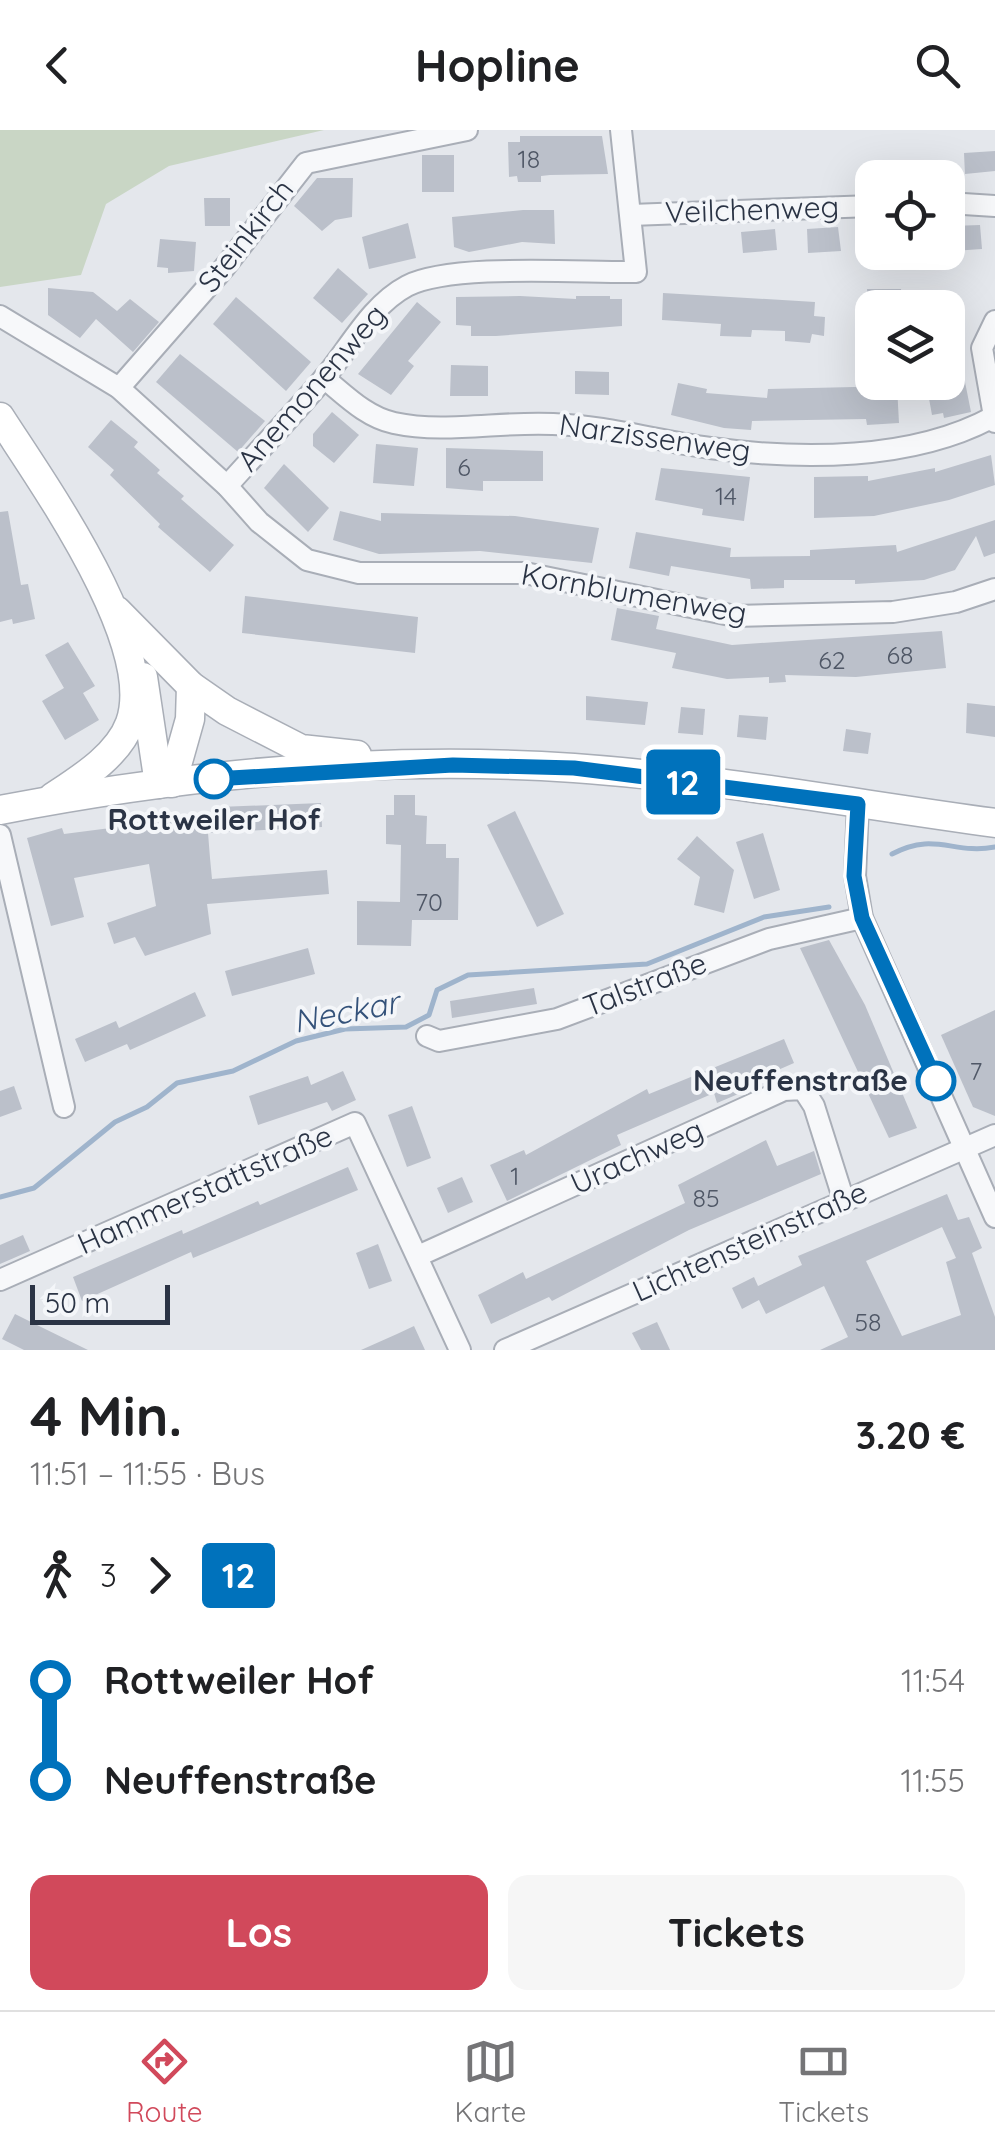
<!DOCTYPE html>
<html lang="de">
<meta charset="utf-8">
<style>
body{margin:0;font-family:Quicksand,sans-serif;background:#f6f6f6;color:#202124;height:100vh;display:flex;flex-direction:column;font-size:38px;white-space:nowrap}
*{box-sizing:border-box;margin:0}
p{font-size:32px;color:#757577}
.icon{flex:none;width:55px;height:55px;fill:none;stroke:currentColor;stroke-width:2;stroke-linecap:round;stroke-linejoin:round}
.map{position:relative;height:1220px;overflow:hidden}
.panel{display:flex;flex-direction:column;background:#fff;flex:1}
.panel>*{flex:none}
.badge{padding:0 20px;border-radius:8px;font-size:35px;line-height:65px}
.buttons{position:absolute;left:855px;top:30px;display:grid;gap:20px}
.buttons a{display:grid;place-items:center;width:110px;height:110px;border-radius:20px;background:#fff;box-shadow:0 10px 40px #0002;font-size:50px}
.scale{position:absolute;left:30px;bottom:25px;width:140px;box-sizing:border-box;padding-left:10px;border:5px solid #2b3445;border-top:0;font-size:28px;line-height:35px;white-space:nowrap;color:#2b3445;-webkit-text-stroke:8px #f4f6f9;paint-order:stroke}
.map>.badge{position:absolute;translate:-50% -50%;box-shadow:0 0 0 5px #fff}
.legs{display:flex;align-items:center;gap:15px;height:110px;padding:0 30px;font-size:32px}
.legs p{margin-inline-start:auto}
.summary{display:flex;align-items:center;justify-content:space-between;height:170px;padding:0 30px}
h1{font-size:55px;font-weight:700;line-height:75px}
.action{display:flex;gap:20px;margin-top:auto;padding:20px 30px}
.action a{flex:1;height:115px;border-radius:20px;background:#d1495b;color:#fff;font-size:40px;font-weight:700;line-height:115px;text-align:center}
.action a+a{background:#f6f6f6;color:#202124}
ul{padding:0 30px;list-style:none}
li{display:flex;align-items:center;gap:35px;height:100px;font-size:38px}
li i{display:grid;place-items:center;width:15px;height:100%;margin:0 12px;background:currentColor}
li i::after{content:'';width:25px;height:25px;margin:-12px;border:8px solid;border-radius:50%;background:#fff}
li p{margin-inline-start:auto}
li:first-child i{background:linear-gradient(#0000 50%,currentColor 0)}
li:last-child i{background:linear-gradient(currentColor 50%,#0000 0)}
header{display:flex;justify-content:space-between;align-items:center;height:130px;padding:0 30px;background:#fff;font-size:45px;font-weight:700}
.tabs{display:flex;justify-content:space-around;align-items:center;height:140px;border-top:2px solid #e0e0e0;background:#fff;font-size:28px;color:#757577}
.tabs a{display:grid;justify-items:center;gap:5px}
.tabs .selected{color:#d1495b}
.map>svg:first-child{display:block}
.green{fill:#c9d6c5}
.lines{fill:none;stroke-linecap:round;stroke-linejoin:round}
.stream{stroke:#9fb4cc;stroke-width:5}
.building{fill:#bbc0ca;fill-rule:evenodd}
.street-casing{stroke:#a9aeb7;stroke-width:24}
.secondary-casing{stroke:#a9aeb7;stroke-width:31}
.street{stroke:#f7f8fa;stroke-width:20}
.secondary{stroke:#fff;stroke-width:28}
.line-1-casing{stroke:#fff;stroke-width:22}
.line-1{stroke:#0072bc;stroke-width:15}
.stop-1-dot{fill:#fff;stroke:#0072bc;stroke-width:5}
.labels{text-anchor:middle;stroke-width:8;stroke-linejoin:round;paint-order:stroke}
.number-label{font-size:25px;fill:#4f5766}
.street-label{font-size:30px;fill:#2b3445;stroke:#f4f6f9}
.stop-label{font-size:30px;font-weight:bold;fill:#2b3445;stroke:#f4f6f9}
.water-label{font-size:32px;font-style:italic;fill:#34527a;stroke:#f4f6f9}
</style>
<header><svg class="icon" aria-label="back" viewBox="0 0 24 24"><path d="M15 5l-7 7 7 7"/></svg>Hopline<svg class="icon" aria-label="search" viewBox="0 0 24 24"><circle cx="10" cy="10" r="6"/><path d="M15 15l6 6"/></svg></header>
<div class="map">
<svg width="995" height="1220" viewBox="0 0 995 1220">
<rect width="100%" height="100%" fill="#e4e7ec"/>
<polygon class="green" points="0,0 324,0 169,36 106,74 81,145 0,157"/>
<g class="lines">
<g class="stream">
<path d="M 892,724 C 935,701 953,725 995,717"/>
<polyline points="0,1067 34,1058 115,992 147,977 177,953 233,941 296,911 345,899 406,897 429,885 437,860 468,845 647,834 764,787 829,777"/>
</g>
</g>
<g class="building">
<polygon points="520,6 602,6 608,44 550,45 541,46 541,52 518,52 517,46 509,47 508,12 520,12"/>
<polygon points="995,21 995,41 965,44 964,23"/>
<rect x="422" y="25" width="32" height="37"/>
<polygon points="317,48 353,48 352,87 335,90 322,101 294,76"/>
<polygon points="204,68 230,68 230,96 205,96"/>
<polygon points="523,80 554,80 555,114 522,112 469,122 454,117 452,87"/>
<polygon points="408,93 416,128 369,139 362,107"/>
<polygon points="980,95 982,119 953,121 952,96"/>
<polygon points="838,97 841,121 808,123 807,99"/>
<polygon points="775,99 777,120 743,123 741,102"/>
<polygon points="160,109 196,112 194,141 168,143 168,138 157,137"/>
<polygon points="338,138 368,164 342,193 313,168"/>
<polygon points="48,158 93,162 117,181 130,169 159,192 133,222 96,189 80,208 48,185"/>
<polygon points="867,159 901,159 902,178 868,178"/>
<polygon points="663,163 815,172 814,186 825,187 824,206 812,204 810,213 785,211 785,201 752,200 751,207 720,206 721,194 662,190"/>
<polygon points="520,166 576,169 576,166 610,166 610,169 622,169 622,196 496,206 471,206 471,196 456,195 456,167"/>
<polygon points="236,167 311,232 286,261 213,194"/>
<polygon points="417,172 441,192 408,231 414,236 391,265 358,244"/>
<polygon points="180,224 265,291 238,322 156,252"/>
<polygon points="451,235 488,236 488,266 450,266"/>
<polygon points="575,241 609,242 609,265 575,264"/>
<polygon points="964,247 971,282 944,288 943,283 932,285 926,252"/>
<polygon points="678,253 707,259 706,263 767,268 768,259 897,256 899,293 867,295 866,289 752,291 751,300 724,298 671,285"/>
<polygon points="332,282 359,305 334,333 313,316 313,304"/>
<polygon points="111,290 138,312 134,317 160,340 157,343 184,366 181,369 234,415 210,442 158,397 160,394 110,345 114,340 88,317"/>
<polygon points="376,314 418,318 414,356 373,353"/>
<polygon points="446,318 543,321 543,351 483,351 483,361 446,358"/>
<polygon points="991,325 995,355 949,370 874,386 814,388 814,347 868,346 868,351 935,338 935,342"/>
<polygon points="284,334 329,378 308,402 264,358"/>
<polygon points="661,338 750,347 744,391 702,385 703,379 655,370"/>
<polygon points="8,381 21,455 28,454 35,489 13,494 12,489 0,492 0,382"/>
<polygon points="340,381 381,391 381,383 515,386 599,398 592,433 480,421 379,424 333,410"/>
<polygon points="995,390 995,423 984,427 976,406 955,440 924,450 855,454 855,450 784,450 784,458 751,459 750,449 671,436 669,446 629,438 636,402 731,418 730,427 810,426 810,420 896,415 897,422"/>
<polygon points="245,466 418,487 415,523 242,503"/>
<polygon points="617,478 659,486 656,499 732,515 942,501 946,538 856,547 785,545 786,552 769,553 769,547 727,549 672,538 676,523 611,510"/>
<polygon points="68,512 95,556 83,563 99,590 65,610 42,571 64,558 45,525"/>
<polygon points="586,566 648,572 645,595 586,590"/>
<polygon points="967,573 995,576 995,607 966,603"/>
<polygon points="681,577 705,579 703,605 678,603"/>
<polygon points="739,585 768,587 766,610 737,607"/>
<polygon points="846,599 871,603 868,624 843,621"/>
<polygon points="394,665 415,665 415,685 427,686 426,714 446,714 446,728 459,728 458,790 412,790 411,816 357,815 357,771 400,772 401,715 386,714 386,685 394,685"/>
<polygon points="321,673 322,697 208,703 210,728 212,749 327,740 329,764 207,774 211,804 145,826 135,807 114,814 107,793 156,776 149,734 74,748 84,787 51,796 27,708 62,698 64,704 219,684 219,677"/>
<polygon points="515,681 564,784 537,797 487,695"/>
<polygon points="763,703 780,760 754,769 736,712"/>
<polygon points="697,706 734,740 724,783 694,775 700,747 677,729"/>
<polygon points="829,810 865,875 917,998 889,1008 800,818"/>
<polygon points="308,818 315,844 232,866 225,841"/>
<polygon points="534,858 537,874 452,888 450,871"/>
<polygon points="195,862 206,886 130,920 127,914 85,932 75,909 116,891 119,898"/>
<polygon points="995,880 995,986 973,977 941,905"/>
<polygon points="784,909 794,933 748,953 750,959 717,973 714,963 617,1005 621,1015 507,1071 490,1035 524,1020 526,1025 647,959 649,964"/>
<polygon points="343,941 356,970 332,981 327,972 258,995 249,966 308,946 311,955"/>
<polygon points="14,956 22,979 0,987 0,961"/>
<polygon points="412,976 431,1028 407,1037 388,985"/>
<polygon points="766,1010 777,1036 814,1021 821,1044 689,1100 552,1171 549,1167 491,1194 478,1165 523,1142 526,1149 685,1073 678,1055"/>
<polygon points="348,1037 358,1060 193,1128 191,1122 82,1171 73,1147 182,1100 183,1104 258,1071 260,1075"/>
<polygon points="462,1047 473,1072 448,1083 437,1058"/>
<path d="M 947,1064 L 958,1090 L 969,1087 L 982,1118 L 972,1123 L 995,1187 L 995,1220 L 820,1220 L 848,1207 L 824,1156 L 766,1184 L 759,1170 L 742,1179 L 732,1158 L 754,1147 L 758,1156 L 802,1135 L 798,1126 ZM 942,1097 L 956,1128 L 946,1132 L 961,1185 L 902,1206 L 866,1131 Z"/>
<polygon points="23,1105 30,1121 0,1134 0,1115"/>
<polygon points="378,1114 392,1151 369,1159 356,1123"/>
<polygon points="15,1184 39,1196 88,1220 24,1220 2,1209"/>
<polygon points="657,1192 670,1220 641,1220 632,1203"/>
<polygon points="414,1196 425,1220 361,1220 397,1204"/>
</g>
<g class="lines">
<defs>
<g id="street">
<polyline points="948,73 995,76"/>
<polyline points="631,85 872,76"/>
<polyline points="0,186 119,258 227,356 259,392 307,430 359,443 525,443 735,486 893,482 956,472 995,459"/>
<polyline points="995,191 982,218 995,292"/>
<path d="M 324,248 C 345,265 366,287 394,293 C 444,304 502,291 553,294 C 607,296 657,311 710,318 C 800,330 912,331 993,287"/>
<polyline points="119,258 224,138 306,33 467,0"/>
<path d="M 227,356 C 260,319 294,284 325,247 C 350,217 371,175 407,156 C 452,133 581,143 636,142 L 621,0"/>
<polyline points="858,674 855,746 862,788 995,1087"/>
<polyline points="0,705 64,977"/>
<polyline points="427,906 439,911 557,889 769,809 862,788"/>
<polyline points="418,1126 784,960 803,959 814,976 844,1071"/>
<polyline points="0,1150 355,993 460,1220"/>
<polyline points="505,1220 995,1005"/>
</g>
<g id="secondary">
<path d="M 0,287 C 43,354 158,514 130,593 C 118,626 80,649 53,667"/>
<polyline points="117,481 191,556 227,581 301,619 357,625"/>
<polyline points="143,547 159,654"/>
<polyline points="172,653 190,589 191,556"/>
<path d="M 0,680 C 186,644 384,625 574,638 C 714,648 855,674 995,693"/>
</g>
</defs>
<use href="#street" class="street-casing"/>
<use href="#secondary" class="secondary-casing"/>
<use href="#street" class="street"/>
<use href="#secondary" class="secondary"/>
</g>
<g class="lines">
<defs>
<polyline id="line-1" points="214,649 453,635 574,638 858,674 854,746 862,788 936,951"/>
</defs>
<use href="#line-1" class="line-1-casing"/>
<use href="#line-1" class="line-1"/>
</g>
<g class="stop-1-dot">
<circle cx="214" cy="649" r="18"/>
<circle cx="936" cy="951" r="18"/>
</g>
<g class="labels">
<g class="number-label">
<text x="529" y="38">18</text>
<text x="464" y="346">6</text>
<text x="726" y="375">14</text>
<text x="900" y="534">68</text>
<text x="832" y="539">62</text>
<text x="429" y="781">70</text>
<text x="976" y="950">7</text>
<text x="515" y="1055">1</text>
<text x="706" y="1077">85</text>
<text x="868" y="1201">58</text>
</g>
<g class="street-label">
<text transform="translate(752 80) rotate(-2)" y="10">Veilchenweg</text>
<text transform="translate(246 106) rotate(-52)" y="10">Steinkirch</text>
<text transform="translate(312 258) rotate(-49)" y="10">Anemonenweg</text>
<text transform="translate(655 308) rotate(8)" y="10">Narzissenweg</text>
<text transform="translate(634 464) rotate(10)" y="10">Kornblumenweg</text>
<text transform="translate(645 855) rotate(-21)" y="10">Talstraße</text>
<text transform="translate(637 1027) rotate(-24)" y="10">Urachweg</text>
<text transform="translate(205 1060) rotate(-24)" y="10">Hammerstattstraße</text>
<text transform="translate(750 1112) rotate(-24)" y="10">Lichtensteinstraße</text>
</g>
<g class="stop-label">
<text x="214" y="700">Rottweiler Hof</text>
<text x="908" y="961" text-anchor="end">Neuffenstraße</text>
</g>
<g class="water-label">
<text transform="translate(346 882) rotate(-11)" y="11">Neckar</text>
</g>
</g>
</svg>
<div class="buttons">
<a><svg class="icon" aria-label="locate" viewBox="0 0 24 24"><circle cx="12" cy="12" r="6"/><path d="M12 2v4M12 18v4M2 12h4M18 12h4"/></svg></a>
<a><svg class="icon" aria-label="layers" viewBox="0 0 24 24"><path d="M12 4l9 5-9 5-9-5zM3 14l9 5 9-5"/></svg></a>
</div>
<div class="scale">50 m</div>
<b class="badge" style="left:683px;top:652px;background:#0072bc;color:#fff">12</b>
</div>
<section class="panel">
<div class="summary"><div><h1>4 Min.</h1><p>11:51 – 11:55 · Bus</p></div><b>3.20 €</b></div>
<div class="legs"><svg class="icon" aria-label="walk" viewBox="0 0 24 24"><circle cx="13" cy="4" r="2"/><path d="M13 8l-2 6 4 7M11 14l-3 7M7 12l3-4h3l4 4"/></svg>3<svg class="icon" aria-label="forward" viewBox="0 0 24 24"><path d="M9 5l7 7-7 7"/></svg><b class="badge" style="background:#0072bc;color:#fff">12</b></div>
<ul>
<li><i style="color:#0072bc"></i><b>Rottweiler Hof</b><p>11:54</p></li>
<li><i style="color:#0072bc"></i><b>Neuffenstraße</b><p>11:55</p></li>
</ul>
<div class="action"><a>Los</a><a>Tickets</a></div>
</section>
<nav class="tabs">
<a class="selected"><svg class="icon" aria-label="directions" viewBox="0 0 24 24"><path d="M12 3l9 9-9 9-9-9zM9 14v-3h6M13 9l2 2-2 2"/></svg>Route</a>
<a><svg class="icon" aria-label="map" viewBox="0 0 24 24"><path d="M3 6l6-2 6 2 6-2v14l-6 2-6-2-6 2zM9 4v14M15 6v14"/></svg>Karte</a>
<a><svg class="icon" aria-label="tickets" viewBox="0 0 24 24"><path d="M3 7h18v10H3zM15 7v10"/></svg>Tickets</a>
</nav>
